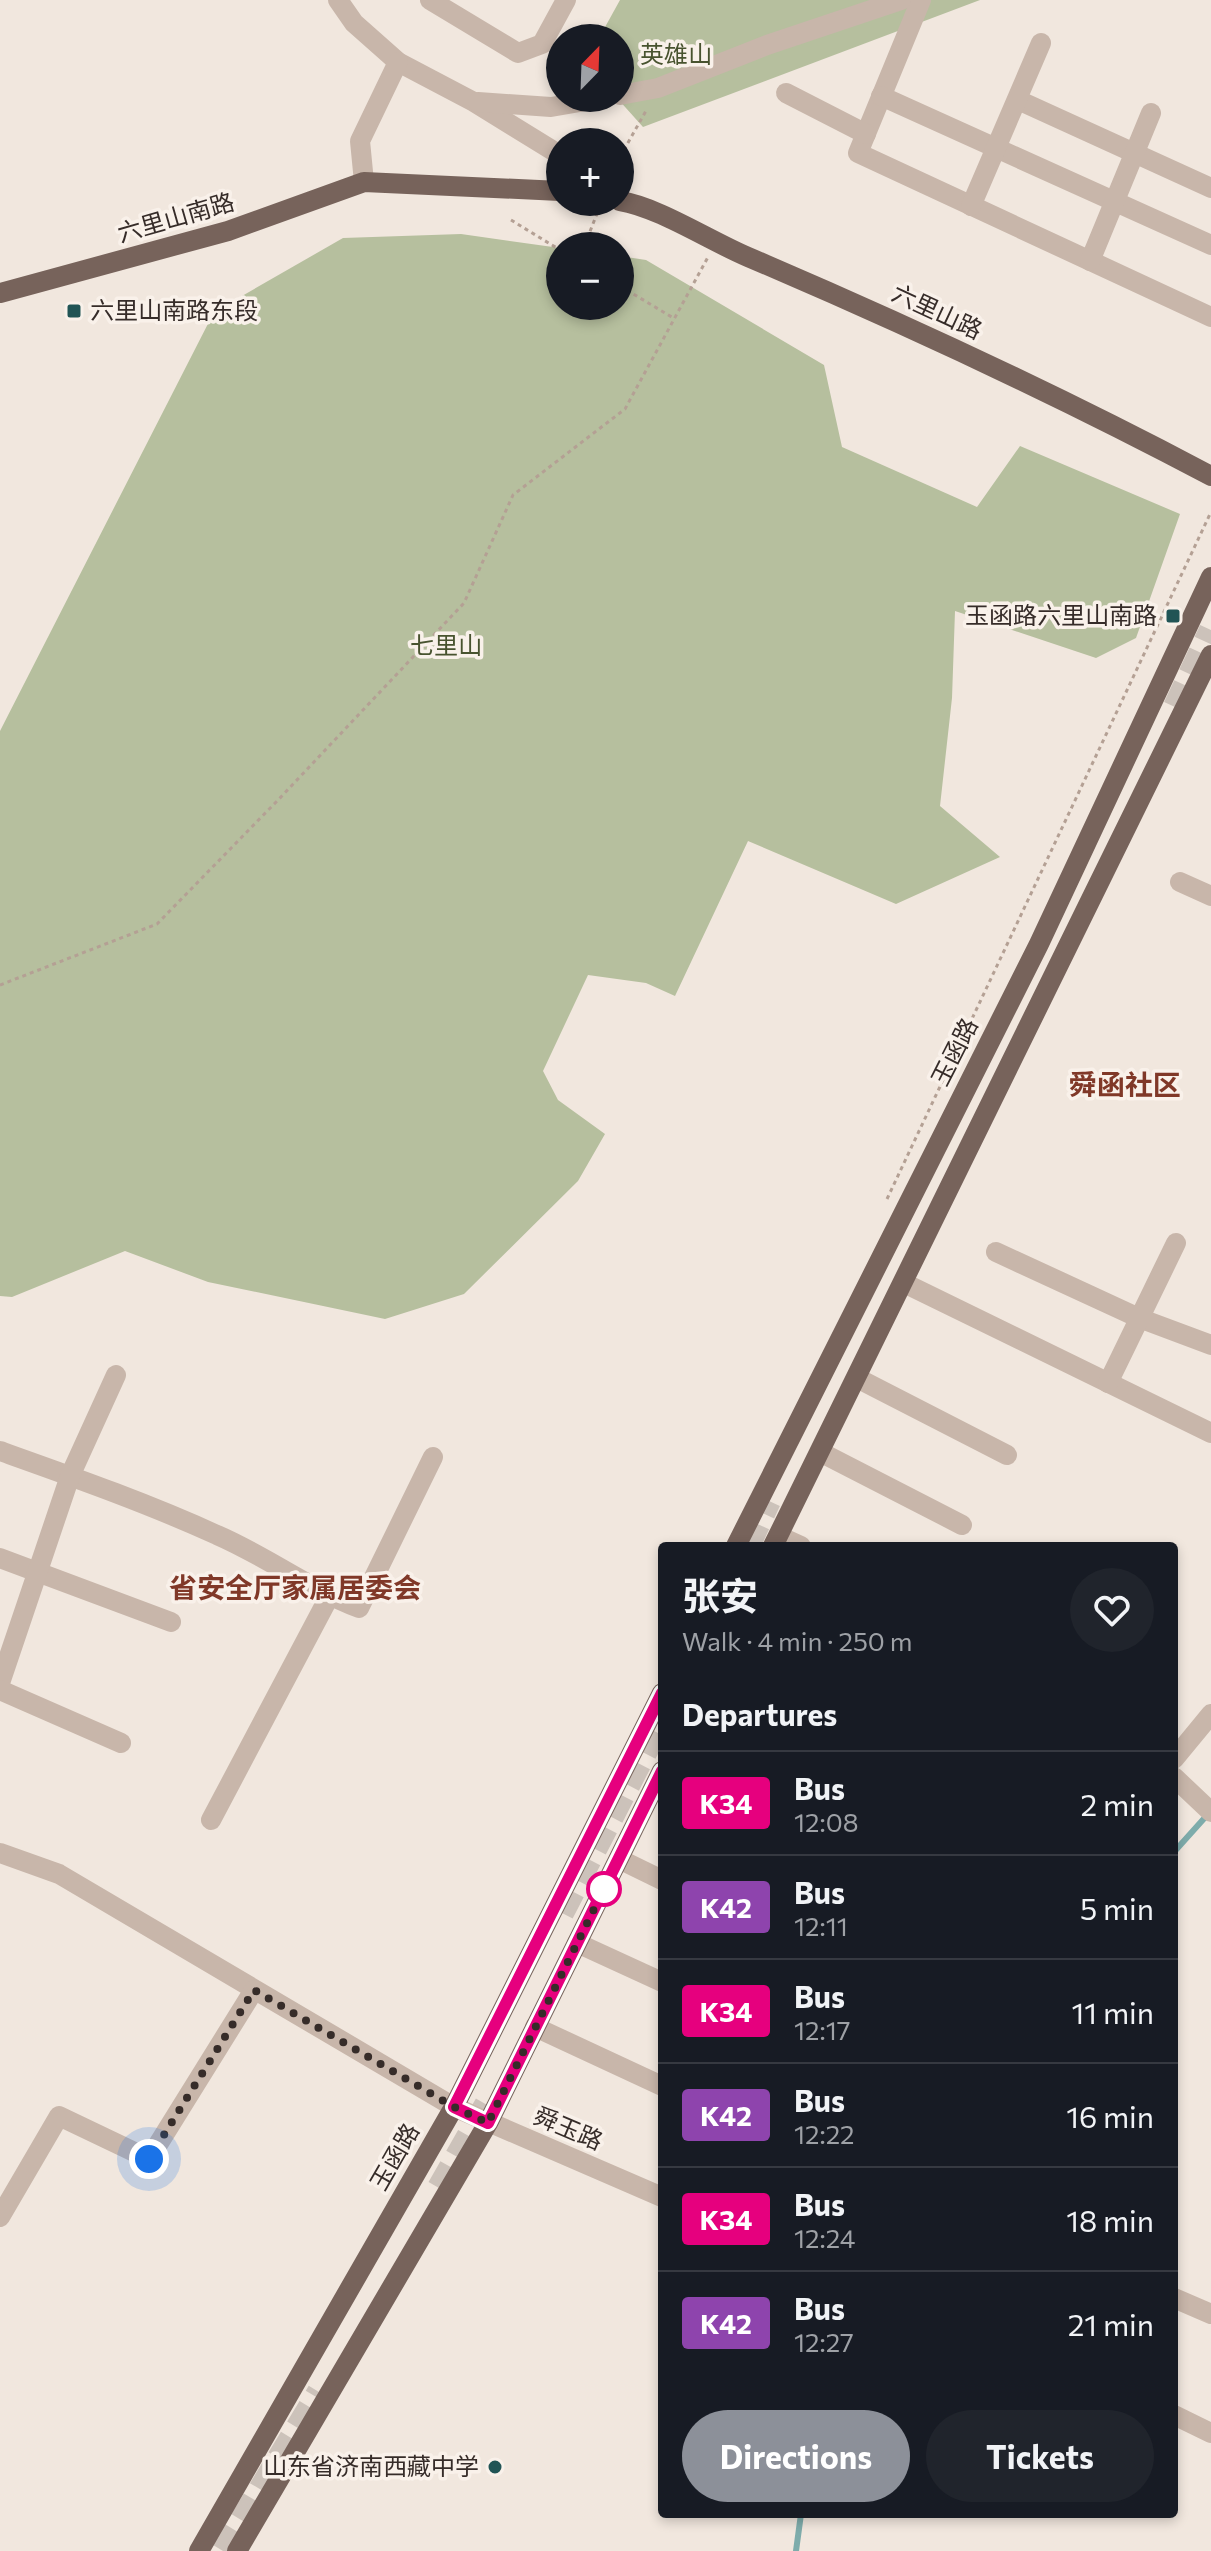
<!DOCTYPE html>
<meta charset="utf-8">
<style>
body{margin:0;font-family:Commissioner,"Noto Sans SC",sans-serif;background:#20242c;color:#f1f3f6;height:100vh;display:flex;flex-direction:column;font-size:30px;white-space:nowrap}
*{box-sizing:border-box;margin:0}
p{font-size:26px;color:#9ea1a6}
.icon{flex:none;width:44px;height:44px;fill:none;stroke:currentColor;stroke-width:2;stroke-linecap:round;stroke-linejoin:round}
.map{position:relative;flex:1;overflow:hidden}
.panel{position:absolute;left:658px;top:1542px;width:520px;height:976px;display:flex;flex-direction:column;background:#171b24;border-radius:8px;box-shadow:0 4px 12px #0003}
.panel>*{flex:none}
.badge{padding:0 16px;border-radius:6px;font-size:28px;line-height:52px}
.needle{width:52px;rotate:23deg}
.controls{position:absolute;left:546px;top:24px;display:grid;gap:16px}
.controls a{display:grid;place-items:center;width:88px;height:88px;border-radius:50%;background:#171b24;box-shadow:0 4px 12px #0003;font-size:40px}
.you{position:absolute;width:40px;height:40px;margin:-20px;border:6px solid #fff;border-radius:50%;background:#1a73e8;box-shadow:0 0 0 12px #1a73e833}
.map>.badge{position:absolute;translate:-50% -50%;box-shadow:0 0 0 4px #fff}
h2{padding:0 24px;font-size:30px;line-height:72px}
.round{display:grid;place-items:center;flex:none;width:84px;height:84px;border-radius:42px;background:#20242c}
.head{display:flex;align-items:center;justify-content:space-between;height:136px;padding:0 24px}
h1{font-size:38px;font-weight:700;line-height:60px}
.button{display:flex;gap:16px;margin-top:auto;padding:16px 24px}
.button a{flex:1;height:92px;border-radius:48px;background:#8c9099;color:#fff;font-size:32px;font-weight:700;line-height:92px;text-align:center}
.button a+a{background:#20242c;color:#f1f3f6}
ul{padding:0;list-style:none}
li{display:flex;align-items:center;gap:24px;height:104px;padding:0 24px;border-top:2px solid #363941}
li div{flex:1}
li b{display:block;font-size:30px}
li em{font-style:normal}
li .badge{min-width:88px;font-weight:700;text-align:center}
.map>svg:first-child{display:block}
.green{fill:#b6bf9e}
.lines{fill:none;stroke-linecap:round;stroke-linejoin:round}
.stream{stroke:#7eacab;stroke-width:6}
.highway-tunnel{stroke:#ccc2ba;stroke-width:24;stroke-dasharray:24 12;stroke-linecap:butt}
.path{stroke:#b4a094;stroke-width:3;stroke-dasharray:4 4;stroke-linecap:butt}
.minor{stroke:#c8b6aa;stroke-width:20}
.major{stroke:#77635b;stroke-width:20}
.line-casing{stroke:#fff;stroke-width:18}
.line{stroke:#e6007e;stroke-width:12}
.walk{stroke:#362c29;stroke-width:8;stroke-dasharray:0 14.4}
.poi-dot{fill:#215455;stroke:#f9f1ea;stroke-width:3}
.stop-dot{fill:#fff;stroke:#e6007e;stroke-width:4}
.labels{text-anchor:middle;stroke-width:7;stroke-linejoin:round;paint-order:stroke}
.park-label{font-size:24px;fill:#48532f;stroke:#f9f1ea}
.street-label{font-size:24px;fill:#362c29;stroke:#f9f1ea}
.poi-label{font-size:24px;fill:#362c29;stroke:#f9f1ea;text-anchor:end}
.quarter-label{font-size:28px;font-weight:bold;fill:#803828;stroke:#f9f1ea}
</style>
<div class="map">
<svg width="1211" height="2551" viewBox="0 0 1211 2551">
<rect width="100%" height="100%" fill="#f1e7de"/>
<g class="green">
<polygon points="620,0 980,0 643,127 617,98 620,98 620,38 599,38"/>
<polygon points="461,234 560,248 560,306 620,306 620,256 646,260 824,365 842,447 977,507 1020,446 1180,514 1136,638 1096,658 955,611 952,698 940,806 1000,857 896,904 748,841 675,996 646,983 588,975 543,1071 558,1100 605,1134 578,1181 464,1294 385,1319 208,1282 125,1251 12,1297 0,1296 0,731 214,312 343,238"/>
</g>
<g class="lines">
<g class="stream">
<polyline points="1174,1852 1209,1813"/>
<polyline points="796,2551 801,2514"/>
</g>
<g class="highway-tunnel">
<polyline points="1175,707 1211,630"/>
<polyline points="748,1546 769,1501"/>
<polyline points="562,1913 662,1720"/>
<polyline points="439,2188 490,2098"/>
<polyline points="223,2551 319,2392"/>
</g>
<g class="path">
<polyline points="620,157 647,109"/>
<polyline points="511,220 560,250"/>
<polyline points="594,246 589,234 600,206"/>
<polyline points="620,286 675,319"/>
<polyline points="0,985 157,924 279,799 464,603 513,495 625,409 708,257"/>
<polyline points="887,1199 1211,512"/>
</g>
<g class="minor">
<polyline points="338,0 354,23 398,62 474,102 560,155"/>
<polyline points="430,0 518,53 542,44 566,0"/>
<polyline points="921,0 858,153 1211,317"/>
<polyline points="786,93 866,134"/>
<polyline points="620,95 658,88 767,45 901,0"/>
<polyline points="881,96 1211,245"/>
<polyline points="1018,100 1211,188"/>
<polyline points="478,102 551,107 603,98"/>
<polyline points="364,182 360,141 398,62"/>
<polyline points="971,206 1041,43"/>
<polyline points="1090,261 1151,113"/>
<polyline points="1180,882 1211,896"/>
<polyline points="996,1252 1139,1318 1211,1345"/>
<polyline points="904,1283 1211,1433"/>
<polyline points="857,1378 1007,1455"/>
<polyline points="1108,1383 1176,1243"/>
<path d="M 0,1451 C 73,1477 147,1503 217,1535 C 266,1556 309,1589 359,1608 L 433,1457"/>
<polyline points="820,1452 962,1525"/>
<polyline points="779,1536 801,1546"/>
<polyline points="0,1558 171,1622"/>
<polyline points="0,1683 70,1476 116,1375"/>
<polyline points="0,1690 121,1743"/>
<polyline points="1174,1759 1211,1714"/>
<polyline points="1174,1777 1211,1812"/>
<polyline points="211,1820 329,1597"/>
<polyline points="0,1853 59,1874 454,2107 662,2197"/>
<polyline points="619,1859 662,1880"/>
<polyline points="577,1943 662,1982"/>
<polyline points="535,2027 662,2086"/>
<polyline points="0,2217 59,2116 149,2159 254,1990"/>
<polyline points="1174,2298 1211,2314"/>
<polyline points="1174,2415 1211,2433"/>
</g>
<g class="major">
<path d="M 620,201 C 658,207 710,241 748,257 C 905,324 1060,396 1211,476"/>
<polyline points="0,293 228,231 364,182 560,191"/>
<polyline points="736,1546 1039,944 1211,577"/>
<polyline points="773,1546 1211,655"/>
<polyline points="199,2551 454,2107 662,1693"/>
<polyline points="237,2551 488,2123 662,1771"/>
</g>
</g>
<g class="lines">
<defs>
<polyline id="line" points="662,1693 454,2107 488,2123 662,1771"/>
</defs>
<use href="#line" class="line-casing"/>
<use href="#line" class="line"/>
<polyline class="walk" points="149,2159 254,1990 454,2107 488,2123 604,1889"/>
</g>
<g class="poi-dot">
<rect x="66" y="303" width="16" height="16" rx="4"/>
<rect x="1165" y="608" width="16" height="16" rx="4"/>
<circle cx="495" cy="2467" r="8"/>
</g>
<circle class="stop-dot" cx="604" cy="1889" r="16"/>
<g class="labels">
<g class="park-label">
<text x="676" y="63">英雄山</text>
<text x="446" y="654">七里山</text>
</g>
<g class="street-label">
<text transform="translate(176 218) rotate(-16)" y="8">六里山南路</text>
<text transform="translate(937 312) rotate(25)" y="8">六里山路</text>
<text transform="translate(955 1052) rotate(-63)" y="8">玉函路</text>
<text transform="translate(568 2129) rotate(23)" y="8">舜玉路</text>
<text transform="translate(395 2157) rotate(-60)" y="8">玉函路</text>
</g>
<g class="poi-label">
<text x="90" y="319" text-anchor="start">六里山南路东段</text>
<text x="1157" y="624">玉函路六里山南路</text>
<text x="479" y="2475">山东省济南西藏中学</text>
</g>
<g class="quarter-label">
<text x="1125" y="1095">舜函社区</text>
<text x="295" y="1598">省安全厅家属居委会</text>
</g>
</g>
</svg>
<div class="controls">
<a><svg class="needle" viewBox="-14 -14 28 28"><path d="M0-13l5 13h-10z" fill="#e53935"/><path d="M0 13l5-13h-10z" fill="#9ea1a6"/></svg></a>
<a>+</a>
<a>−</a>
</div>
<div class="you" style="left:149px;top:2159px"></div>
<section class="panel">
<div class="head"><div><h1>张安</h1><p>Walk · 4 min · 250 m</p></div><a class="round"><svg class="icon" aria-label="heart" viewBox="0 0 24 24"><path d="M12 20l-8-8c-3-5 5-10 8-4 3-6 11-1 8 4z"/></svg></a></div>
<h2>Departures</h2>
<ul>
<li><span class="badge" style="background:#e6007e;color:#fff">K34</span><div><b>Bus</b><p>12:08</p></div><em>2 min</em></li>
<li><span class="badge" style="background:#8e44ad;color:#fff">K42</span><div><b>Bus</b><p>12:11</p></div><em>5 min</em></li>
<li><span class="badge" style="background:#e6007e;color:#fff">K34</span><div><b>Bus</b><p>12:17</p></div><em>11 min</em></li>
<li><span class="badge" style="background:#8e44ad;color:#fff">K42</span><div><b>Bus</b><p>12:22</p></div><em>16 min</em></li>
<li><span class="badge" style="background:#e6007e;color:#fff">K34</span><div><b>Bus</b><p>12:24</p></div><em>18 min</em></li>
<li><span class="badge" style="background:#8e44ad;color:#fff">K42</span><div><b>Bus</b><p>12:27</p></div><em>21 min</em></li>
</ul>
<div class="button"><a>Directions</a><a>Tickets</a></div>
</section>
</div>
